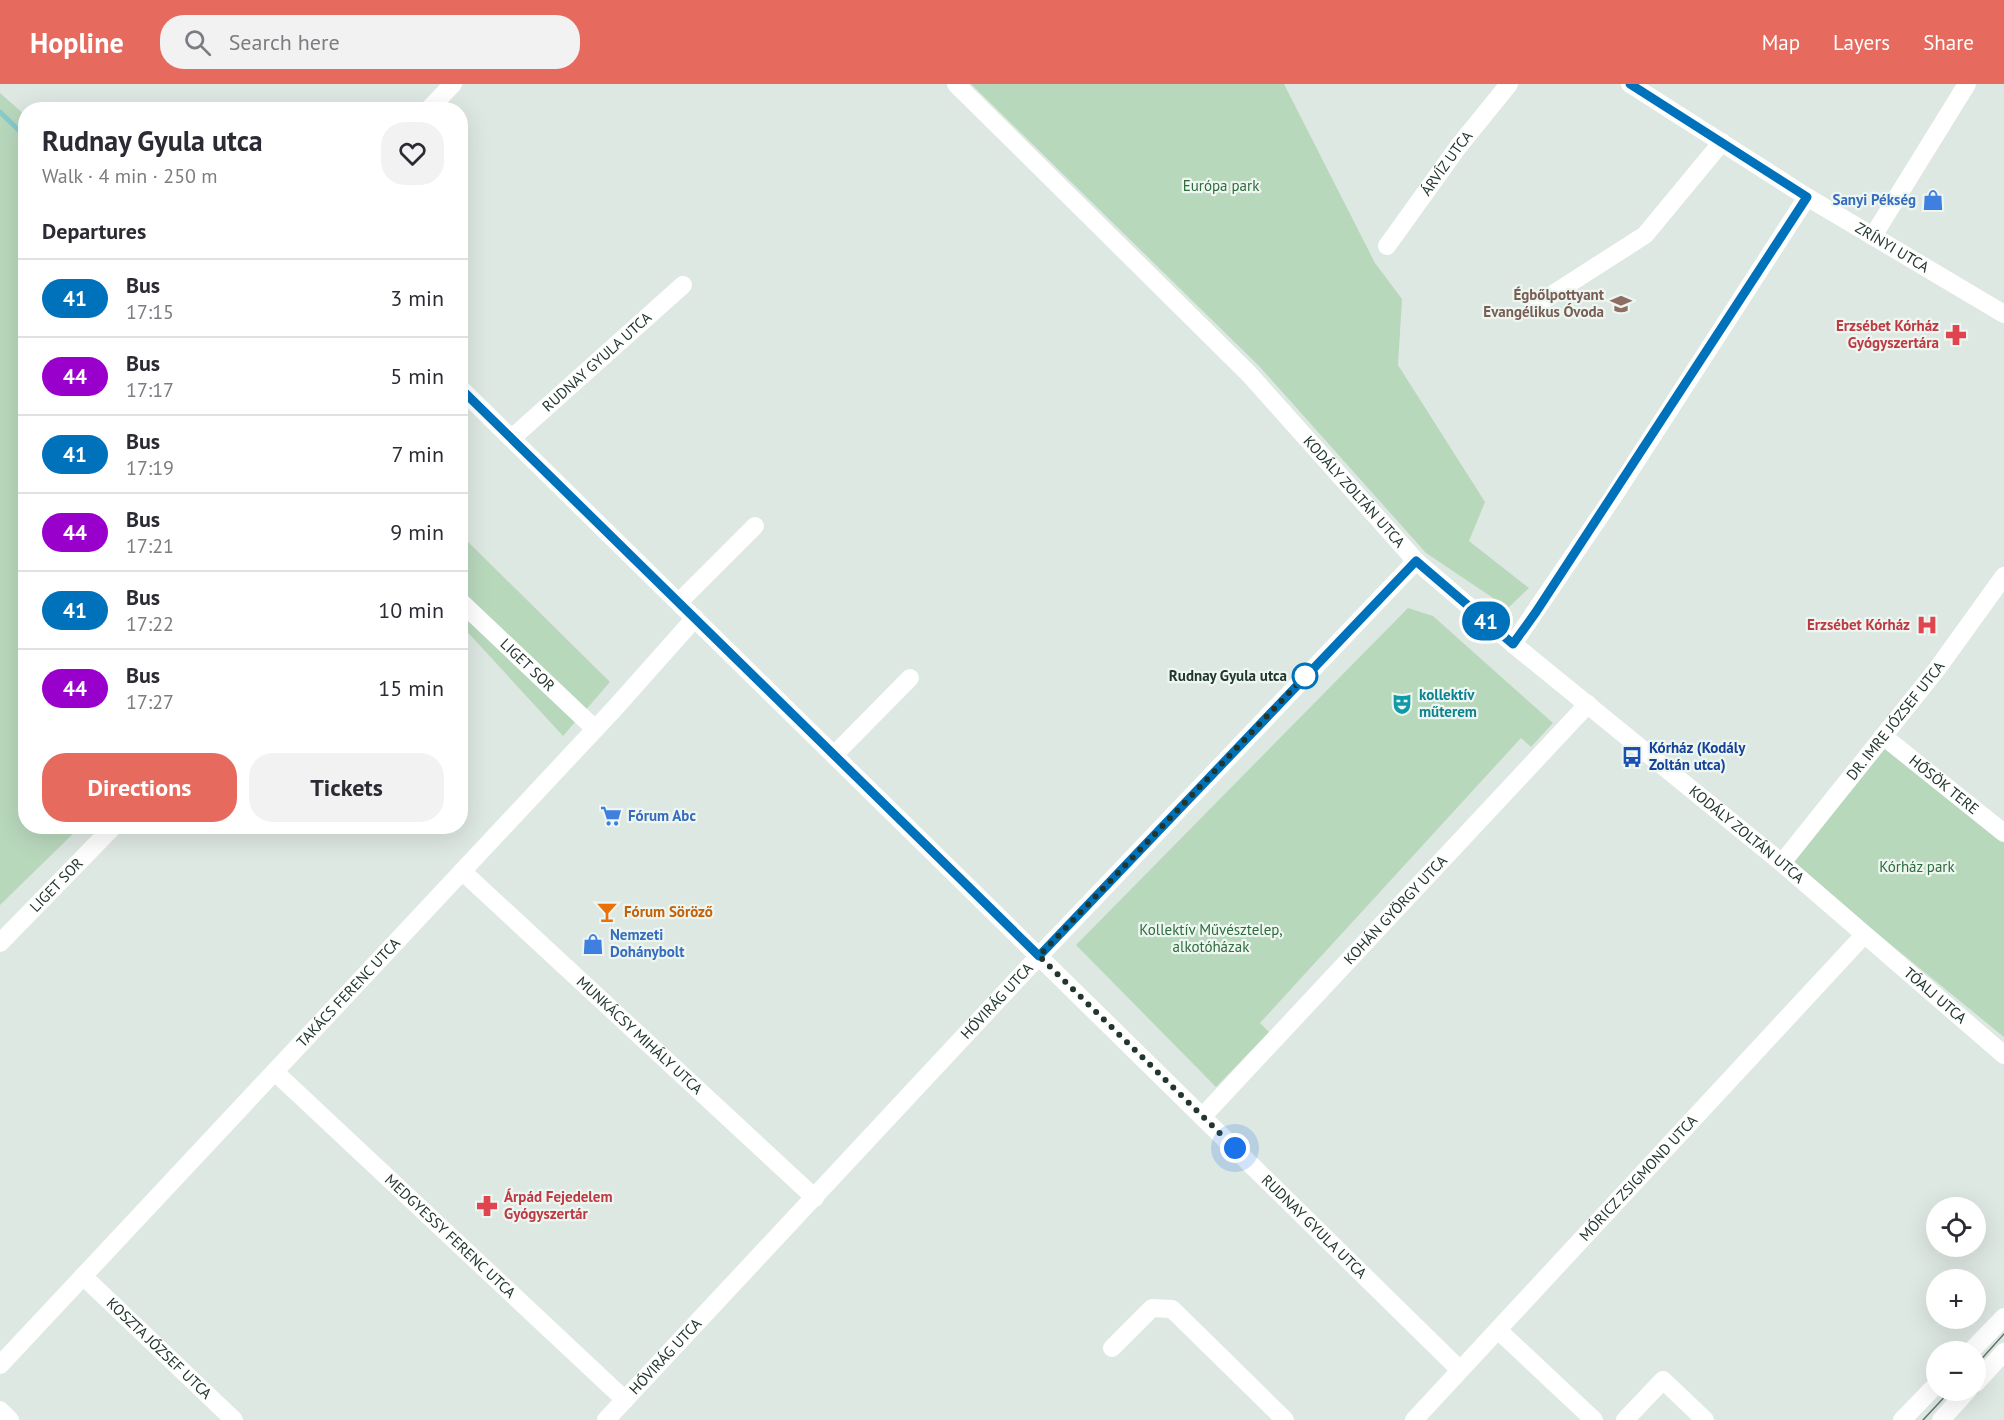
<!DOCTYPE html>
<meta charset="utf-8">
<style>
body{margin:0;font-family:"PT Sans",sans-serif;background:#f2f2f3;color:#2b2b33;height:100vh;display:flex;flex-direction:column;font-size:22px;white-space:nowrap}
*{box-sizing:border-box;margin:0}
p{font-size:20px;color:#7c7c81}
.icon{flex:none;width:33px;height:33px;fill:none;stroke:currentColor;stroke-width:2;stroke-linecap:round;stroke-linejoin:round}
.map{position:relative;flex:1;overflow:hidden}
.drawer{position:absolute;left:18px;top:18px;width:450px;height:732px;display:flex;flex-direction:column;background:#fff;border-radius:24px;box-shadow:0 6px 24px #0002}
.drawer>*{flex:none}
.badge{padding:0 12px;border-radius:20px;font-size:21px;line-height:39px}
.controls{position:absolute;left:1926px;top:1113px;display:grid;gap:12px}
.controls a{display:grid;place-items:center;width:60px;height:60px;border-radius:50%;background:#fff;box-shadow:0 6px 24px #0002;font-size:30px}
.you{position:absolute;width:30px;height:30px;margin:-15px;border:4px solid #fff;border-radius:50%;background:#1a73e8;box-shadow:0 0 0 9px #1a73e833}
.map>.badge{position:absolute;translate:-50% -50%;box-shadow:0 0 0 3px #fff}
h2{padding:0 24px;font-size:22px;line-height:54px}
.round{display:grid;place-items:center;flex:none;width:63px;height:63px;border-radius:24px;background:#f2f2f3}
.overview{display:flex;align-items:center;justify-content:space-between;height:102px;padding:0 24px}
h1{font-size:28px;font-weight:700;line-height:45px}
.action{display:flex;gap:12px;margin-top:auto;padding:12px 24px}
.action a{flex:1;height:69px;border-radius:24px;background:#e76a5e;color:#fff;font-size:24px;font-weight:700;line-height:69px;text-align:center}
.action a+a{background:#f2f2f3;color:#2b2b33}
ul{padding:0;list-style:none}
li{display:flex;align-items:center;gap:18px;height:78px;padding:0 24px;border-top:2px solid #e1e1e2}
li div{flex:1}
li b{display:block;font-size:22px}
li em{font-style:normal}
li .badge{min-width:66px;font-weight:700;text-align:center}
header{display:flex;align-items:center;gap:36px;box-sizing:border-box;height:84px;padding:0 30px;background:#e76a5e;color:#fff}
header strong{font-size:28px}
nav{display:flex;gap:33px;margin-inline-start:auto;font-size:21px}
.search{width:420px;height:54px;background:#f2f2f3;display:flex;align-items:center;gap:15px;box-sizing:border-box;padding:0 21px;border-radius:24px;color:#7c7c81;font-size:22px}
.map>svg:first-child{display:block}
.green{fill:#b8d8bc}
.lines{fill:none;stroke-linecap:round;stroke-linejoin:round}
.stream{stroke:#89caca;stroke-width:5}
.minor{stroke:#fff;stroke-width:18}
.tram{stroke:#5b7369;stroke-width:1.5}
.line-casing{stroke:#fff;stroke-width:14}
.line{stroke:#0072bc;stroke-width:9}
.walk{stroke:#21372d;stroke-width:6;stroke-dasharray:0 10.8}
.stop-dot{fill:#fff;stroke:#0072bc;stroke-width:3}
.labels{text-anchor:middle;stroke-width:4.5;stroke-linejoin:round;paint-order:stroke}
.street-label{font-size:15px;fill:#21372d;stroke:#eef6f1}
.park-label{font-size:15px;fill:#2e6a3c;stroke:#eef6f1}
.shop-label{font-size:15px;font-weight:bold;fill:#366cbe;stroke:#eef6f1;text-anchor:start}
.education-label{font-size:15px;font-weight:bold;fill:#785e54;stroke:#eef6f1;text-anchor:end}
.health-label{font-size:15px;font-weight:bold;fill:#be3a42;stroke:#eef6f1;text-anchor:end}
.stop-label{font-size:15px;font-weight:bold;fill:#21372d;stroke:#eef6f1;text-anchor:end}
.culture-label{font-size:15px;font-weight:bold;fill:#0d838f;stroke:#eef6f1;text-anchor:start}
.transit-label{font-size:15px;font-weight:bold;fill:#164399;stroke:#eef6f1;text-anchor:start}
.food-label{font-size:15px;font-weight:bold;fill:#c56008;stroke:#eef6f1;text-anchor:start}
</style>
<header>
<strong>Hopline</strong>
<div class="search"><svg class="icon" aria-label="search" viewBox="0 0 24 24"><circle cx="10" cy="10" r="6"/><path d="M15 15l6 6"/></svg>Search here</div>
<nav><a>Map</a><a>Layers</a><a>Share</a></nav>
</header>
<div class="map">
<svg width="2004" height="1336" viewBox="0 0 2004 1336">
<rect width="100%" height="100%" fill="#dee8e2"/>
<g class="green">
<polygon points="971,0 1284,0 1375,179 1402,215 1398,281 1485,418 1469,457 1529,504 1508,524 1426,469 1259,282"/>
<polygon points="0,9 26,32 26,742 80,743 0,821"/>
<polygon points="461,451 610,598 563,652 461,541"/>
<polygon points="1408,524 1433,532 1553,639 1531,663 1521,654 1260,939 1269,948 1216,1003 1076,861"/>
<polygon points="1880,656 2004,753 2004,953 1786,775"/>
</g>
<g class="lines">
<polyline class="stream" points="0,28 26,53"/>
<g class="minor">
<path id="s1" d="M 956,0 L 1249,290 L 1416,477 L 1513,560 L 1782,779 L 2004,971"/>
<path id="s2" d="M 1630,0 L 1807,113 L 2004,230"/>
<polyline points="428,26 453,0"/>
<polyline points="1873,152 1967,0"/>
<path id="s3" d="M 1387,162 L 1458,63 L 1509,0"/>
<polyline points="1539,219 1645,151 1722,58"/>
<path id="s4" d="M 460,304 L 1460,1286"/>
<path id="s5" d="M 512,354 L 683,201"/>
<path id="s6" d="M 460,517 L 595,645"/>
<polyline points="679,518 755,442"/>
<polyline points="1513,560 1613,413 1807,113"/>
<path id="s7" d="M 1883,652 L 2004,749"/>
<polyline points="834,671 910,594"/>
<path id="s8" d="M 1782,779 L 1937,585 L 2004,492"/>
<path id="s9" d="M 462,787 L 815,1114"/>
<path id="s10" d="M 0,859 L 114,742"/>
<path id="s11" d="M 275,988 L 625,1316"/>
<path id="s12" d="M 1203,1032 L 1588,620"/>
<path id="s13" d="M 83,1192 L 234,1336"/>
<polyline points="1498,1246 1594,1336"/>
<polyline points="1112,1264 1152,1224 1172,1225 1285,1336"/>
<polyline points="1970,1268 2004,1233"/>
<path id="s14" d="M 0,1281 L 615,624 L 695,534"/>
<polyline points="1976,1299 2004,1268"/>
<polyline points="0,1326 10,1336"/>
<path id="s15" d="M 606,1336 L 1039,872 L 1416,477"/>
<path id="s16" d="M 1414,1336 L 1864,851"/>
<polyline points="1625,1336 1663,1296 1705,1336"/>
<polyline points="1902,1336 1936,1301"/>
<polyline points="1941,1336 1968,1306"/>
</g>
<g class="tram">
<polyline points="1976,1281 2004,1250"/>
<polyline points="1923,1336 1951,1306"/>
</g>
</g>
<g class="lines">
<defs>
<polyline id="line" points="460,304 1039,872 1416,477 1513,560 1536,528 1807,113 1630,0"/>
</defs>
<use href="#line" class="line-casing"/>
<use href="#line" class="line"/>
<polyline class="walk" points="1235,1064 1039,872 1310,587 1305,592"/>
</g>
<defs>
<symbol id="shop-bare" viewBox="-9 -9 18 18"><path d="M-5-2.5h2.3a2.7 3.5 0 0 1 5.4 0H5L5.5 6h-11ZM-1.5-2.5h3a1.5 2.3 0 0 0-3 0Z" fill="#3f7fe0" stroke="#eef6f1" stroke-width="2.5" paint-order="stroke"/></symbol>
<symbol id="school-bare" viewBox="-9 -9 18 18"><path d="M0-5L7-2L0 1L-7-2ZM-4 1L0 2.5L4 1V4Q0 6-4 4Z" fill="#8d6e63" stroke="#eef6f1" stroke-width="2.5" paint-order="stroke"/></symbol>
<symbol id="pharmacy-bare" viewBox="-9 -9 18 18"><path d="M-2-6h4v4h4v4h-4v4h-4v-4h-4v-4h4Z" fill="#e0444e" stroke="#eef6f1" stroke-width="2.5" paint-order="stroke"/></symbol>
<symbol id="hospital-bare" viewBox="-9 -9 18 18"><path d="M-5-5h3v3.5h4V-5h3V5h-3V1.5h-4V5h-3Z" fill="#e0444e" stroke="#eef6f1" stroke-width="2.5" paint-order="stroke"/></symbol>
<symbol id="theatre-bare" viewBox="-9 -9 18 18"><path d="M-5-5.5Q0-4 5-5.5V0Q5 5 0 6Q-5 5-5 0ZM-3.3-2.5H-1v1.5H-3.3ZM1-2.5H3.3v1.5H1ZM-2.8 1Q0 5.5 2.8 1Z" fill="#0f9aa8" stroke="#eef6f1" stroke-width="2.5" paint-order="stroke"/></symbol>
<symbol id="bus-bare" viewBox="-9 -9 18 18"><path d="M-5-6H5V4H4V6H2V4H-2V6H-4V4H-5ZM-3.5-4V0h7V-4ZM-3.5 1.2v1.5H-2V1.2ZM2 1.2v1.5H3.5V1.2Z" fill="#1a4fb4" stroke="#eef6f1" stroke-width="2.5" paint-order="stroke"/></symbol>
<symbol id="supermarket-bare" viewBox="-9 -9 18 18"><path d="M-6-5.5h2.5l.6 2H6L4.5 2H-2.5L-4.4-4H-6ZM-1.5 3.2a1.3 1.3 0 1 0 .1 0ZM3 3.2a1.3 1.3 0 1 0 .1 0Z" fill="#3f7fe0" stroke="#eef6f1" stroke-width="2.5" paint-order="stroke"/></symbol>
<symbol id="bar-bare" viewBox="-9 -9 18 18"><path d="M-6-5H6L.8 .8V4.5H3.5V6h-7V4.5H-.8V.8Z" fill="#e8710a" stroke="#eef6f1" stroke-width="2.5" paint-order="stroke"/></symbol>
</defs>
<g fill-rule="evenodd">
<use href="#shop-bare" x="1918" y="101" width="30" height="30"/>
<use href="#school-bare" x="1606" y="205" width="30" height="30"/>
<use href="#pharmacy-bare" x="1941" y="236" width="30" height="30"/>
<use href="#hospital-bare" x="1912" y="526" width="30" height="30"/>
<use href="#theatre-bare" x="1387" y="605" width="30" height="30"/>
<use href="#bus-bare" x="1617" y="658" width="30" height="30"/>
<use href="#supermarket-bare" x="596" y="717" width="30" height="30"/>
<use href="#bar-bare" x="592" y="813" width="30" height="30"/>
<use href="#shop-bare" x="578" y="845" width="30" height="30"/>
<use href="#pharmacy-bare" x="472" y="1107" width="30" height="30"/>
</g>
<circle class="stop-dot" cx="1305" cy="592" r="12"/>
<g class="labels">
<g class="street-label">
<text dy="5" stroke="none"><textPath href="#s3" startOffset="102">ÁRVÍZ UTCA</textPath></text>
<text dy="5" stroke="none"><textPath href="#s2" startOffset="309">ZRÍNYI UTCA</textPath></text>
<text dy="5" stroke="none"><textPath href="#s5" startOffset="114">RUDNAY GYULA UTCA</textPath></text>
<text dy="5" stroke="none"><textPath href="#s1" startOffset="570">KODÁLY ZOLTÁN UTCA</textPath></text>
<text dy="5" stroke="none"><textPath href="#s6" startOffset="93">LIGET SOR</textPath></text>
<text dy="5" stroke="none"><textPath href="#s8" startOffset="182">DR. IMRE JÓZSEF UTCA</textPath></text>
<text dy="5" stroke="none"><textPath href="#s7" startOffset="78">HŐSÖK TERE</textPath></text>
<text dy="5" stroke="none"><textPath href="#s1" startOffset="1092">KODÁLY ZOLTÁN UTCA</textPath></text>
<text dy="5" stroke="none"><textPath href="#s10" startOffset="81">LIGET SOR</textPath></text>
<text dy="5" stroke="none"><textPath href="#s12" startOffset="282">KOHÁN GYÖRGY UTCA</textPath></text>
<text dy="5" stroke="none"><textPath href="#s14" startOffset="510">TAKÁCS FERENC UTCA</textPath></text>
<text dy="5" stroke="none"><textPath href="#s1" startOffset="1340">TÓALJ UTCA</textPath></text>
<text dy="5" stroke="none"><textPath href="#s15" startOffset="573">HÓVIRÁG UTCA</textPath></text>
<text dy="5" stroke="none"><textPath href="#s9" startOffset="242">MUNKÁCSY MIHÁLY UTCA</textPath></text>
<text dy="5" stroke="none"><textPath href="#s16" startOffset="330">MÓRICZ ZSIGMOND UTCA</textPath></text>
<text dy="5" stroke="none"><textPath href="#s4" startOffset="1197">RUDNAY GYULA UTCA</textPath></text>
<text dy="5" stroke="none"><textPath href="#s11" startOffset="240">MEDGYESSY FERENC UTCA</textPath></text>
<text dy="5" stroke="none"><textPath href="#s13" startOffset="105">KOSZTA JÓZSEF UTCA</textPath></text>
<text dy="5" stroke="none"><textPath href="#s15" startOffset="87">HÓVIRÁG UTCA</textPath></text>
</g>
<g class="park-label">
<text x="1221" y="107">Európa park</text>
<text x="1917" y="788">Kórház park</text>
<text x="1211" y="851">Kollektív Művésztelep,<tspan x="1211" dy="17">alkotóházak</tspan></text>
</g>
<g class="shop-label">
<text x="1916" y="121" text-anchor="end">Sanyi Pékség</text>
<text x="628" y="737">Fórum Abc</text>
<text x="610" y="856">Nemzeti<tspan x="610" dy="17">Dohánybolt</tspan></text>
</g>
<g class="education-label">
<text x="1604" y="216">Égbőlpottyant<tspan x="1604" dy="17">Evangélikus Óvoda</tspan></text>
</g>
<g class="health-label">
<text x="1939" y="247">Erzsébet Kórház<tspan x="1939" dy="17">Gyógyszertára</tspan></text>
<text x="1910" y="546">Erzsébet Kórház</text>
<text x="504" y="1118" text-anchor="start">Árpád Fejedelem<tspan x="504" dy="17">Gyógyszertár</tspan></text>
</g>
<g class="stop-label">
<text x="1287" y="597">Rudnay Gyula utca</text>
</g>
<g class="culture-label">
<text x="1419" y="616">kollektív<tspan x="1419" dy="17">műterem</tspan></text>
</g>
<g class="transit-label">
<text x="1649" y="669">Kórház (Kodály<tspan x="1649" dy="17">Zoltán utca)</tspan></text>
</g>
<g class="food-label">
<text x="624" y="833">Fórum Söröző</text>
</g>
</g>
</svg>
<div class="controls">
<a><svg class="icon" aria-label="locate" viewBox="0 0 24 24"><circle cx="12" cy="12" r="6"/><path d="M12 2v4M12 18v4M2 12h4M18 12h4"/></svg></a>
<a>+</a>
<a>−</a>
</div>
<div class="you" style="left:1235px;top:1064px"></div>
<b class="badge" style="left:1486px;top:537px;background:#0072bc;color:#fff">41</b>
<section class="drawer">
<div class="overview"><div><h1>Rudnay Gyula utca</h1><p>Walk · 4 min · 250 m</p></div><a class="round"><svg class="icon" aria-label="heart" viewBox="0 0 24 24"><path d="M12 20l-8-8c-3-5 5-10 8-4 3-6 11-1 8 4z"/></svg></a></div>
<h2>Departures</h2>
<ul>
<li><span class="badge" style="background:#0072bc;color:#fff">41</span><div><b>Bus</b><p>17:15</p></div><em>3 min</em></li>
<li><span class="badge" style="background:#90c;color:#fff">44</span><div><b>Bus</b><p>17:17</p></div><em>5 min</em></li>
<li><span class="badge" style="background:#0072bc;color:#fff">41</span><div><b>Bus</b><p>17:19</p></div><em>7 min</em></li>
<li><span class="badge" style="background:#90c;color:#fff">44</span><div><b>Bus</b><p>17:21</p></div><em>9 min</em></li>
<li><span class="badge" style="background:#0072bc;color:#fff">41</span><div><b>Bus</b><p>17:22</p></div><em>10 min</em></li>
<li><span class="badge" style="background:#90c;color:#fff">44</span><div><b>Bus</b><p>17:27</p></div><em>15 min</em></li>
</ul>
<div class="action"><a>Directions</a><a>Tickets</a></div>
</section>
</div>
